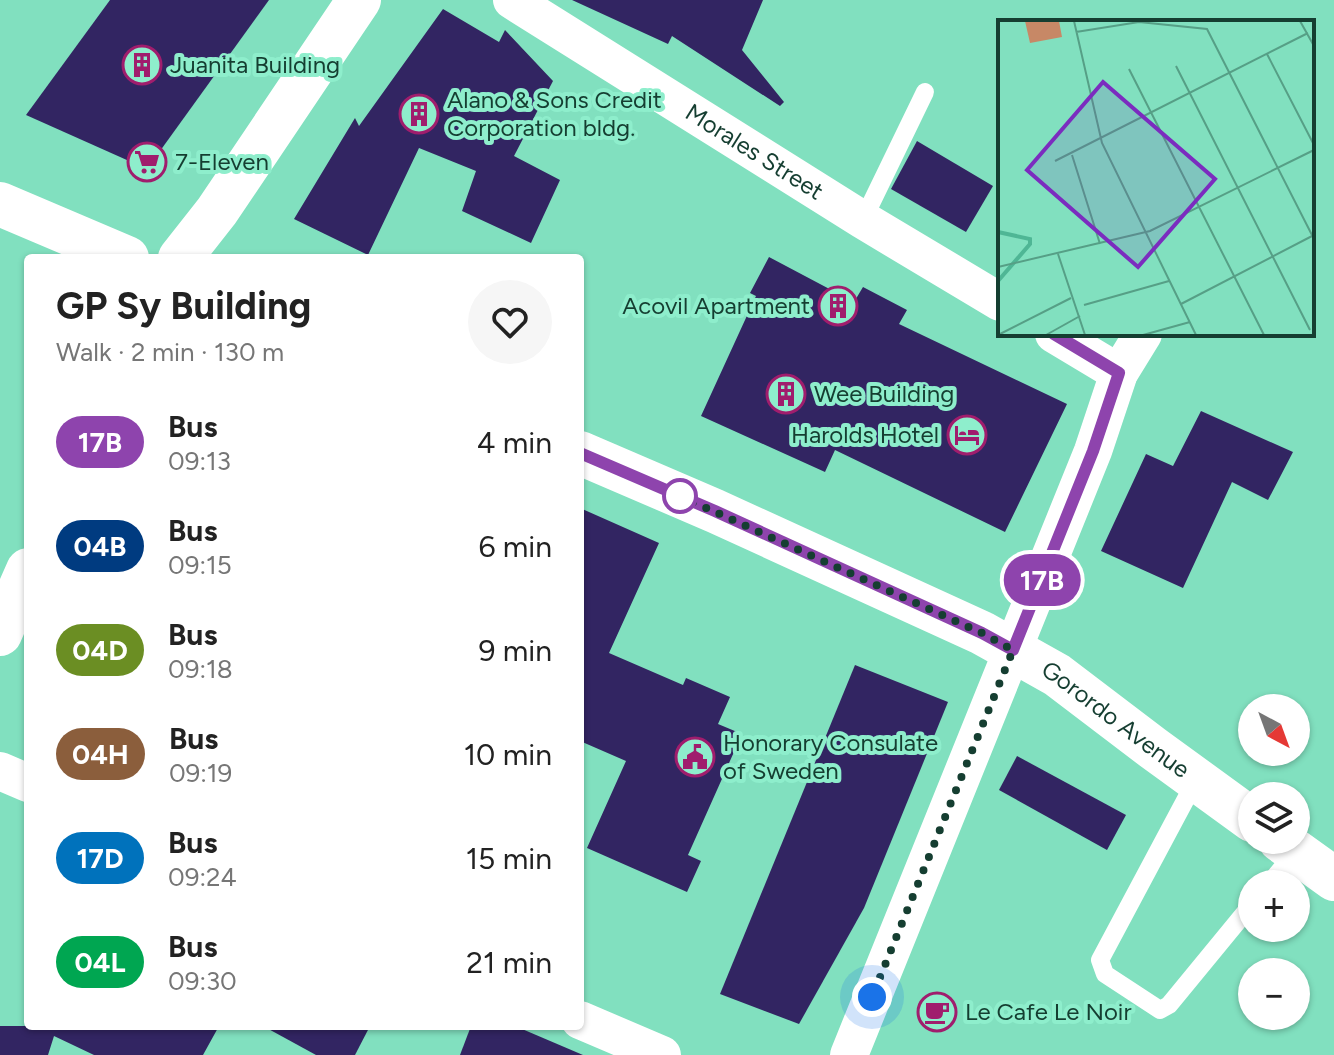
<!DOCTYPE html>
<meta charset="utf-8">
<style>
body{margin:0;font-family:Figtree,sans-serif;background:#f6f6f6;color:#222;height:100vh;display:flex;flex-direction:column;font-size:30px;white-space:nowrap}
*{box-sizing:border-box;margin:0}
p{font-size:26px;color:#767676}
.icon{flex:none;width:44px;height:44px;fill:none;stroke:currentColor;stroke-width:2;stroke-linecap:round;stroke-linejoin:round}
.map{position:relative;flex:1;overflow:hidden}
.panel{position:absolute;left:24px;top:254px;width:560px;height:776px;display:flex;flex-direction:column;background:#fff;border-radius:8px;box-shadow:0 2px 6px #0004}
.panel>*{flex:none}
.badge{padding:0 16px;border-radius:26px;font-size:28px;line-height:52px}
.needle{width:52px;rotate:139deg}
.fabs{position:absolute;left:1238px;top:694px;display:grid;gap:16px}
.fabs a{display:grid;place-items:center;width:72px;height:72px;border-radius:50%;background:#fff;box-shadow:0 2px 6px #0004;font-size:40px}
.you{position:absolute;width:40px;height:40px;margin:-20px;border:6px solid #fff;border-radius:50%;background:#1a73e8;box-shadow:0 0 0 12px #1a73e833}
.map>.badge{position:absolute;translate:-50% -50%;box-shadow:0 0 0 4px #fff}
.round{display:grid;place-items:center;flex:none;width:84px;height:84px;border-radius:42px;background:#f6f6f6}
.headline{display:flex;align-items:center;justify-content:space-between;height:136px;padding:0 32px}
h1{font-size:38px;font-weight:700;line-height:60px}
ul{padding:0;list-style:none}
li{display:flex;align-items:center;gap:24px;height:104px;padding:0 32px}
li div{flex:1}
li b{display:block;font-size:30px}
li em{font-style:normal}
li .badge{min-width:88px;font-weight:700;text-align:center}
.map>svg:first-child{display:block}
.building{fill:#322562}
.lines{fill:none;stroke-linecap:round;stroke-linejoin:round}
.service{stroke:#fff;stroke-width:18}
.minor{stroke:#fff;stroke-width:38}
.secondary{stroke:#fff;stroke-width:44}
.line-casing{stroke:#fff;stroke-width:18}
.line{stroke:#8e44ad;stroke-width:12}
.walk{stroke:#153e31;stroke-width:8;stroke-dasharray:0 14.4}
.stop-dot{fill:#fff;stroke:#8e44ad;stroke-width:4}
.labels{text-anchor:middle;stroke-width:8;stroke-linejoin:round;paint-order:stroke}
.poi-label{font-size:24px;fill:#153e31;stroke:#8eeecc;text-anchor:start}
.street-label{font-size:24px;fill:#153e31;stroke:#8eeecc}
.inset-river{fill:none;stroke:#4fb695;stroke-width:4}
.inset-road{fill:none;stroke:#569f86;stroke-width:2}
.view{fill:#7b2cbf;fill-opacity:0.15;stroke:#7b2cbf;stroke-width:4}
.inset-edge{fill:none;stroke:#153e31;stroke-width:4}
</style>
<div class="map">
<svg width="1334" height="1055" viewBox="0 0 1334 1055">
<rect width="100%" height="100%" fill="#81e0bf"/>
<g class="building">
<polygon points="110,0 269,0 147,169 26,115"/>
<polygon points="572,0 763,0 742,50 784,102 780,106 672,36 668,44"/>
<polygon points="443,9 499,42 505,30 553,81 514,156 560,180 531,243 462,211 476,171 419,148 368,255 294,219 355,118 359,126"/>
<polygon points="917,141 993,186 966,232 891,189"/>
<polygon points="769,257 854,302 863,287 907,310 899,324 1067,404 1005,532 835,450 825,472 701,416 756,296 750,293"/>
<polygon points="1201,411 1293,452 1268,500 1232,482 1183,588 1101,551 1146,454 1173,466"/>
<polygon points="580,508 659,543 609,653 683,685 686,678 730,697 718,724 742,734 688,855 701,861 687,892 587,848 626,761 580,741"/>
<polygon points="855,665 948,702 864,908 799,1024 720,994"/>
<polygon points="1017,756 1126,815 1107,850 999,790"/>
<polygon points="0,1026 219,1026 203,1055 94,1055 54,1036 48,1055 0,1055"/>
<polygon points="263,1026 370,1026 355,1055 316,1055"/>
<polygon points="471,1026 515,1026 583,1055 460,1055"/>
</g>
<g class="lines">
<g class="service">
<polyline points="863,220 925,92"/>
<polyline points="1196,780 1100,960 1105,974 1160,1010 1169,1005 1252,904"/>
<polyline points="1269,884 1296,851"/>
</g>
<g class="minor">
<path id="s1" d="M 512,0 L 863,220 L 1000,302"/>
<polyline points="1054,334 1119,373"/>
<polyline points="0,771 28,783"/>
<polyline points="580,1020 662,1055"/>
<polyline points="849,1055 1093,451 1119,373 1143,334"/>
</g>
<g class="secondary">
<polyline points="0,204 127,258"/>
<polyline points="180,258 217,211 359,0"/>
<path id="s2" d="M 580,453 L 715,511 L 982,633 L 1057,675 L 1153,748 L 1252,820"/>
<polyline points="0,634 28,570"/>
<polyline points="1280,840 1334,879"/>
</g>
</g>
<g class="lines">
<defs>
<polyline id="line" points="580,453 715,511 982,633 1013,650 1093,451 1119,373 1054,334"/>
</defs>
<use href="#line" class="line-casing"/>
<use href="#line" class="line"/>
<polyline class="walk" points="680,496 982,633 1013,650 872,997"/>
</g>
<defs>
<symbol id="building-ring" viewBox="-11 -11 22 22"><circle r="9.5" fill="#8eeecc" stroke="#a01d6d" stroke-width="1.5"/><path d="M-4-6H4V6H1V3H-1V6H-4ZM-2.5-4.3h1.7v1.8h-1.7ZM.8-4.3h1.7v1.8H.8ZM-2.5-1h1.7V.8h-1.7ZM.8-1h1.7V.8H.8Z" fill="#a01d6d"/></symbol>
<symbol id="supermarket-ring" viewBox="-11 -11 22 22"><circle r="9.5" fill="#8eeecc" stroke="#a01d6d" stroke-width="1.5"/><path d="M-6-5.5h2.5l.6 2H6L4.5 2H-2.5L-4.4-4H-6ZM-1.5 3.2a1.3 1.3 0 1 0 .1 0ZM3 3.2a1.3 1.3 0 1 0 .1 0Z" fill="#a01d6d"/></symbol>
<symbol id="hotel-ring" viewBox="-11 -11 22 22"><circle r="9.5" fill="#8eeecc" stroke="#a01d6d" stroke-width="1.5"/><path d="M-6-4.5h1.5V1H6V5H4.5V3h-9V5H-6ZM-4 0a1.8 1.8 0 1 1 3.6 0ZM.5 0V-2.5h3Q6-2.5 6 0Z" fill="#a01d6d"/></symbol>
<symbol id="civic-ring" viewBox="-11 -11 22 22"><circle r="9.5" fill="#8eeecc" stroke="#a01d6d" stroke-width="1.5"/><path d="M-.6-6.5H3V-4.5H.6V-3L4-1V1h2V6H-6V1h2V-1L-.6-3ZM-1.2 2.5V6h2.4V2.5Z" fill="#a01d6d"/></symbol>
<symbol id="cafe-ring" viewBox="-11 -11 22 22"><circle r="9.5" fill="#8eeecc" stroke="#a01d6d" stroke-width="1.5"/><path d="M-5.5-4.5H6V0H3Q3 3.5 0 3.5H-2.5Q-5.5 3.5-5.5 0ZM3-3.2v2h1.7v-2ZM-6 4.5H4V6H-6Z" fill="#a01d6d"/></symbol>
</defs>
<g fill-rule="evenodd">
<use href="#building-ring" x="120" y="43" width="44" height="44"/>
<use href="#building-ring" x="397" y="92" width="44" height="44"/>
<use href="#supermarket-ring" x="125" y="140" width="44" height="44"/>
<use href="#building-ring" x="816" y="284" width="44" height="44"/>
<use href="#building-ring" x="764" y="372" width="44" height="44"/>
<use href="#hotel-ring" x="945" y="413" width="44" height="44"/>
<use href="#civic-ring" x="673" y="735" width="44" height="44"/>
<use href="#cafe-ring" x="915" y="990" width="44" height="44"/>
</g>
<circle class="stop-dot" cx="680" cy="496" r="16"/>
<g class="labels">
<g class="poi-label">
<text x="170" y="73">Juanita Building</text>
<text x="447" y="108">Alano &amp; Sons Credit<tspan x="447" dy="28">Corporation bldg.</tspan></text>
<text x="175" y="170">7-Eleven</text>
<text x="810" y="314" text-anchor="end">Acovil Apartment</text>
<text x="814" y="402">Wee Building</text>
<text x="939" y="443" text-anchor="end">Harolds Hotel</text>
<text x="723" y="751">Honorary Consulate<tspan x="723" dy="28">of Sweden</tspan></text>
<text x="965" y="1020">Le Cafe Le Noir</text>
</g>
<g class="street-label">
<text dy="8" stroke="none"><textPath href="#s1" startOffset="286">Morales Street</textPath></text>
<text dy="8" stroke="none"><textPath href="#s2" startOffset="600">Gorordo Avenue</textPath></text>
</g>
</g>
<g transform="translate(998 20)">
<rect width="316" height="316" fill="#81e0bf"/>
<path d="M 27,1 L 61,1 L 64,17 L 32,23 Z" fill="#c78866"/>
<path class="inset-river" d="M 0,212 L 32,219 L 32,224 L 0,261"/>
<path class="inset-road" d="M 76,1 L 104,123 L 198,315M 302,1 L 316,26M 78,12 L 141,2 L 209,9 L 316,219M 269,34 L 316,125M 178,46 L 312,310M 131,49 L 266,315M 74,135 L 102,224M 57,141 L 310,13M 60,234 L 87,315M 0,247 L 152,211 L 316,130M 183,284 L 316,215M 86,285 L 171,261M 0,315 L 73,278M 48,315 L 82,296M 145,315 L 192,302"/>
<path class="view" d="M 105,62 L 217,159 L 140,247 L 29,150 Z"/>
<rect width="316" height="316" class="inset-edge"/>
</g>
</svg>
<div class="fabs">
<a><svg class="needle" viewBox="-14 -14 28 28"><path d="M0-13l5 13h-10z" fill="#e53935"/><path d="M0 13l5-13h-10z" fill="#767676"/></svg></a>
<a><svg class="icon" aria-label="layers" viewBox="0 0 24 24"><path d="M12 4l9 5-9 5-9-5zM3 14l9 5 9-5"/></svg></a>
<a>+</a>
<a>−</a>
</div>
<div class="you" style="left:872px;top:997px"></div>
<b class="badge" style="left:1042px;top:580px;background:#8e44ad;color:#fff">17B</b>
<section class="panel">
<div class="headline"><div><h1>GP Sy Building</h1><p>Walk · 2 min · 130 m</p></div><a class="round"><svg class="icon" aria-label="heart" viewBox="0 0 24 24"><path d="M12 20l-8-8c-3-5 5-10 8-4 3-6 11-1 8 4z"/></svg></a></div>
<ul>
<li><span class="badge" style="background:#8e44ad;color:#fff">17B</span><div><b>Bus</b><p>09:13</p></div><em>4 min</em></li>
<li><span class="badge" style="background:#003b80;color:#fff">04B</span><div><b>Bus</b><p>09:15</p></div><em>6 min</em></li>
<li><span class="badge" style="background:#6b8e23;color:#fff">04D</span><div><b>Bus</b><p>09:18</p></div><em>9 min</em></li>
<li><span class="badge" style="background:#8b5e3c;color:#fff">04H</span><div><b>Bus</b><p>09:19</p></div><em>10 min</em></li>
<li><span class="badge" style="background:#0072bc;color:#fff">17D</span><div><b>Bus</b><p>09:24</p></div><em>15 min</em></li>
<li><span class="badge" style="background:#00a651;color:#fff">04L</span><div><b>Bus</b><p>09:30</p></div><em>21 min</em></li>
</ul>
</section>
</div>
